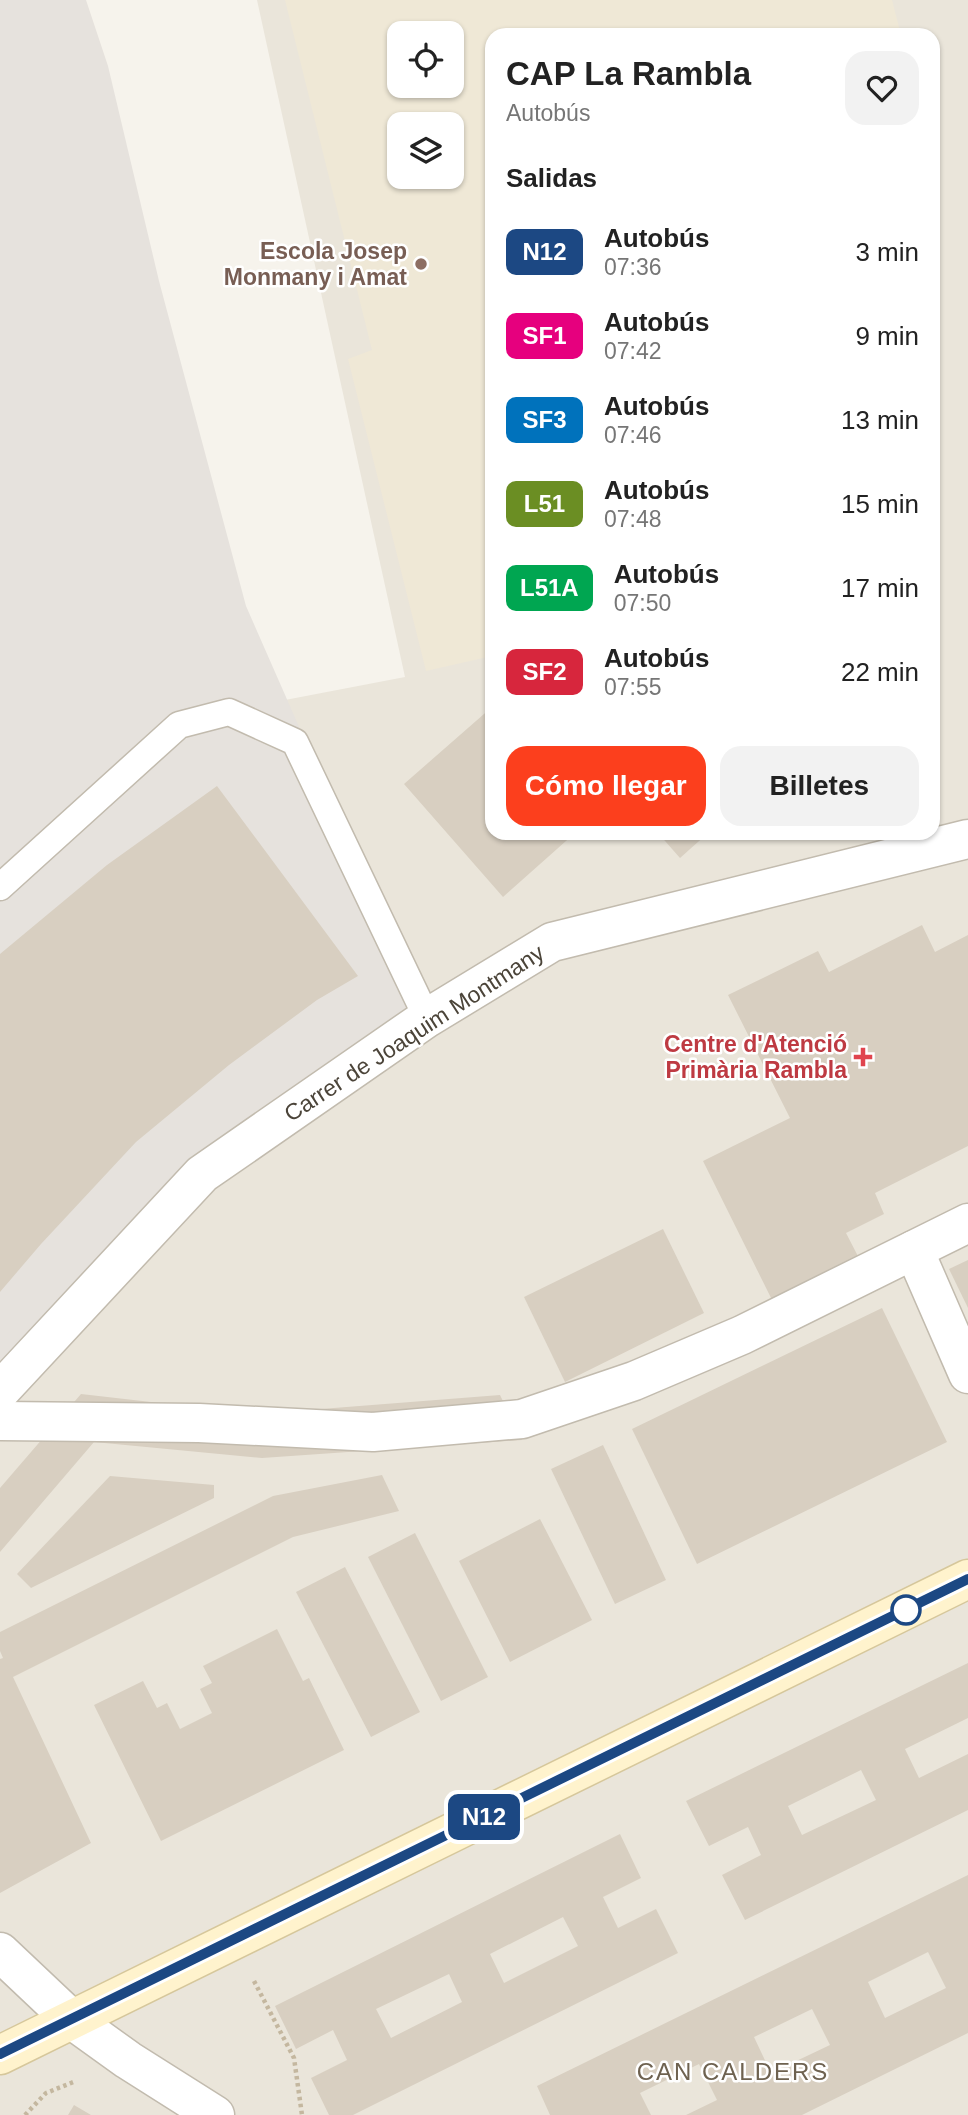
<!DOCTYPE html>
<html lang="es">
<meta charset="utf-8">
<style>
body{margin:0;font-family:Arial,sans-serif;background:#f2f2f2;color:#222;height:100vh;display:flex;flex-direction:column;font-size:26px;white-space:nowrap}
*{box-sizing:border-box;margin:0}
p{font-size:23px;color:#767676}
.icon{flex:none;width:38px;height:38px;fill:none;stroke:currentColor;stroke-width:2;stroke-linecap:round;stroke-linejoin:round}
.map{position:relative;flex:1;overflow:hidden}
.panel{position:absolute;left:485px;top:28px;width:455px;height:812px;display:flex;flex-direction:column;background:#fff;border-radius:21px;box-shadow:0 2px 5px #0004}
.panel>*{flex:none}
.badge{padding:0 14px;border-radius:10px;font-size:24px;line-height:46px}
.tools{position:absolute;left:387px;top:21px;display:grid;gap:14px}
.tools a{display:grid;place-items:center;width:77px;height:77px;border-radius:14px;background:#fff;box-shadow:0 2px 5px #0004;font-size:35px}
.map>.badge{position:absolute;translate:-50% -50%;box-shadow:0 0 0 4px #fff}
h2{padding:0 21px;font-size:26px;line-height:63px}
.round{display:grid;place-items:center;flex:none;width:74px;height:74px;border-radius:21px;background:#f2f2f2}
.headline{display:flex;align-items:center;justify-content:space-between;height:119px;padding:0 21px}
h1{font-size:33px;font-weight:700;line-height:52px}
.cta{display:flex;gap:14px;margin-top:auto;padding:14px 21px}
.cta a{flex:1;height:80px;border-radius:21px;background:#fc3f1d;color:#fff;font-size:28px;font-weight:700;line-height:80px;text-align:center}
.cta a+a{background:#f2f2f2;color:#222}
ul{padding:0;list-style:none}
li{display:flex;align-items:center;gap:21px;height:84px;padding:0 21px}
li div{flex:1}
li b{display:block;font-size:26px}
li em{font-style:normal}
li .badge{min-width:77px;font-weight:700;text-align:center}
.map>svg:first-child{display:block}
.residential{fill:#eae5da;fill-rule:evenodd}
.industrial{fill:#e6e2dd}
.education{fill:#efe8d6;fill-rule:evenodd}
.building{fill:#d8cfc1;fill-rule:evenodd}
.lines{fill:none;stroke-linecap:round;stroke-linejoin:round}
.lane-casing{stroke:#c2bbae;stroke-width:29}
.street-casing{stroke:#c2bbae;stroke-width:41}
.secondary-casing{stroke:#d6c79b;stroke-width:41}
.path{stroke:#c4b79f;stroke-width:4.5;stroke-dasharray:3.5 3.5;stroke-linecap:butt}
.lane{stroke:#fff;stroke-width:26}
.street{stroke:#fff;stroke-width:38}
.secondary{stroke:#fff3cd;stroke-width:38}
.line-casing{stroke:#fff;stroke-width:16}
.line{stroke:#1c4883;stroke-width:10}
.education-dot{fill:#8d6e63;stroke:#fff;stroke-width:2.5}
.health-dot{fill:#e0444e;stroke:#fff;stroke-width:2.5}
.stop-dot{fill:#fff;stroke:#1c4883;stroke-width:3.5}
.labels{text-anchor:middle;stroke-width:5;stroke-linejoin:round;paint-order:stroke}
.education-label{font-size:23px;font-weight:bold;fill:#785e54;stroke:#fff;text-anchor:end}
.street-label{font-size:23px;fill:#4b4439;stroke:#fff}
.health-label{font-size:23px;font-weight:bold;fill:#be3a42;stroke:#fff;text-anchor:end}
.neighbourhood-label{font-size:24px;letter-spacing:2px;fill:#6e6250;stroke:#fff}
</style>
<div class="map">
<svg width="968" height="2115" viewBox="0 0 968 2115">
<rect width="100%" height="100%" fill="#f6f3ec"/>
<path class="residential" d="M 257,0 L 968,0 L 968,2115 L 0,2115 L 0,1416 L 200,1195 L 427,1018 L 285,700 L 405,677 ZM 399,33 L 452,33 L 452,86 L 399,86 ZM 492,35 L 933,35 L 933,833 L 492,833 ZM 399,124 L 452,124 L 452,177 L 399,177 Z"/>
<polygon class="industrial" points="0,0 86,0 108,66 159,281 246,606 427,1018 200,1195 0,1416"/>
<path class="education" d="M 285,0 L 892,0 L 901,35 L 492,35 L 492,656 L 426,671 L 348,359 L 372,350 ZM 399,33 L 452,33 L 452,86 L 399,86 ZM 399,124 L 452,124 L 452,177 L 399,177 Z"/>
<g class="building">
<polygon points="492,707 492,833 575,833 503,897 404,784"/>
<polygon points="217,786 358,976 317,1000 229,1065 136,1142 41,1244 0,1292 0,954 107,865"/>
<polygon points="658,833 708,833 680,858"/>
<polygon points="922,925 935,952 968,935 968,1146 875,1193 884,1214 846,1233 862,1264 776,1308 703,1161 790,1118 728,995 818,951 829,972"/>
<polygon points="663,1229 704,1313 565,1382 524,1297"/>
<polygon points="968,1260 968,1308 949,1269"/>
<polygon points="882,1308 947,1442 697,1564 632,1429"/>
<polygon points="81,1394 257,1414 500,1395 522,1440 262,1458 94,1442 0,1552 0,1488"/>
<polygon points="603,1445 666,1580 615,1604 551,1469"/>
<polygon points="382,1475 399,1511 293,1537 13,1677 91,1843 0,1893 0,1659 3,1658 0,1651 0,1632 273,1496"/>
<polygon points="110,1476 214,1485 214,1498 31,1588 17,1574"/>
<polygon points="540,1519 592,1620 510,1662 459,1561"/>
<polygon points="415,1533 488,1677 441,1701 368,1557"/>
<polygon points="345,1567 420,1712 371,1737 296,1592"/>
<polygon points="277,1629 303,1681 309,1678 344,1750 161,1841 94,1705 143,1681 157,1708 167,1703 180,1729 212,1713 200,1689 212,1683 203,1666"/>
<path d="M 968,1663 L 968,1718 L 905,1749 L 919,1778 L 968,1754 L 968,1810 L 745,1920 L 722,1875 L 761,1855 L 748,1827 L 709,1846 L 686,1801 ZM 861,1770 L 876,1800 L 802,1835 L 788,1806 Z"/>
<path d="M 620,1834 L 641,1878 L 603,1897 L 618,1928 L 656,1909 L 678,1953 L 353,2115 L 329,2115 L 311,2078 L 347,2060 L 333,2030 L 296,2049 L 275,2006 ZM 563,1917 L 578,1946 L 504,1983 L 490,1954 ZM 449,1974 L 462,2002 L 391,2038 L 376,2009 Z"/>
<path d="M 968,1875 L 968,2033 L 802,2115 L 686,2115 L 717,2100 L 699,2064 L 640,2093 L 651,2115 L 550,2115 L 537,2086 ZM 928,1952 L 946,1988 L 885,2018 L 868,1982 ZM 812,2009 L 830,2045 L 771,2073 L 754,2037 Z"/>
<polygon points="74,2105 91,2115 68,2115"/>
</g>
<g class="lines">
<defs>
<polyline id="lane" points="0,887 179,725 229,712 295,742 427,1018"/>
<g id="street">
<polyline points="914,1250 968,1374"/>
<polyline points="0,1391 202,1174 427,1018 552,942 968,839"/>
<polyline points="0,1421 199,1423 373,1432 522,1419 634,1381 742,1335 968,1223"/>
<polyline points="0,1952 71,2019 128,2060 215,2115"/>
</g>
<polyline id="secondary" points="0,2055 968,1579"/>
</defs>
<use href="#lane" class="lane-casing"/>
<use href="#street" class="street-casing"/>
<use href="#secondary" class="secondary-casing"/>
<g class="path">
<polyline points="254,1981 294,2058 302,2115"/>
<polyline points="25,2115 46,2093 76,2081"/>
</g>
<use href="#lane" class="lane"/>
<use href="#street" class="street"/>
<use href="#secondary" class="secondary"/>
</g>
<g class="lines">
<defs>
<polyline id="line" points="0,2054 968,1579"/>
</defs>
<use href="#line" class="line-casing"/>
<use href="#line" class="line"/>
</g>
<circle class="education-dot" cx="421" cy="264" r="7"/>
<path class="health-dot" d="M859.5 1046.5h7v7h7v7h-7v7h-7v-7h-7v-7h7z"/>
<circle class="stop-dot" cx="906" cy="1610" r="14"/>
<g class="labels">
<g class="education-label">
<text x="407" y="259">Escola Josep<tspan x="407" dy="26">Monmany i Amat</tspan></text>
</g>
<g class="street-label">
<text transform="translate(414 1033) rotate(-33)" y="8">Carrer de Joaquim Montmany</text>
</g>
<g class="health-label">
<text x="847" y="1052">Centre d'Atenció<tspan x="847" dy="26">Primària Rambla</tspan></text>
</g>
<g class="neighbourhood-label">
<text x="733" y="2080">CAN CALDERS</text>
</g>
</g>
</svg>
<div class="tools">
<a><svg class="icon" aria-label="locate" viewBox="0 0 24 24"><circle cx="12" cy="12" r="6"/><path d="M12 2v4M12 18v4M2 12h4M18 12h4"/></svg></a>
<a><svg class="icon" aria-label="layers" viewBox="0 0 24 24"><path d="M12 4l9 5-9 5-9-5zM3 14l9 5 9-5"/></svg></a>
</div>
<b class="badge" style="left:484px;top:1817px;background:#1c4883;color:#fff">N12</b>
<section class="panel">
<div class="headline"><div><h1>CAP La Rambla</h1><p>Autobús</p></div><a class="round"><svg class="icon" aria-label="heart" viewBox="0 0 24 24"><path d="M12 20l-8-8c-3-5 5-10 8-4 3-6 11-1 8 4z"/></svg></a></div>
<h2>Salidas</h2>
<ul>
<li><span class="badge" style="background:#1c4883;color:#fff">N12</span><div><b>Autobús</b><p>07:36</p></div><em>3 min</em></li>
<li><span class="badge" style="background:#e6007e;color:#fff">SF1</span><div><b>Autobús</b><p>07:42</p></div><em>9 min</em></li>
<li><span class="badge" style="background:#0072bc;color:#fff">SF3</span><div><b>Autobús</b><p>07:46</p></div><em>13 min</em></li>
<li><span class="badge" style="background:#6b8e23;color:#fff">L51</span><div><b>Autobús</b><p>07:48</p></div><em>15 min</em></li>
<li><span class="badge" style="background:#00a651;color:#fff">L51A</span><div><b>Autobús</b><p>07:50</p></div><em>17 min</em></li>
<li><span class="badge" style="background:#d7263d;color:#fff">SF2</span><div><b>Autobús</b><p>07:55</p></div><em>22 min</em></li>
</ul>
<div class="cta"><a>Cómo llegar</a><a>Billetes</a></div>
</section>
</div>
